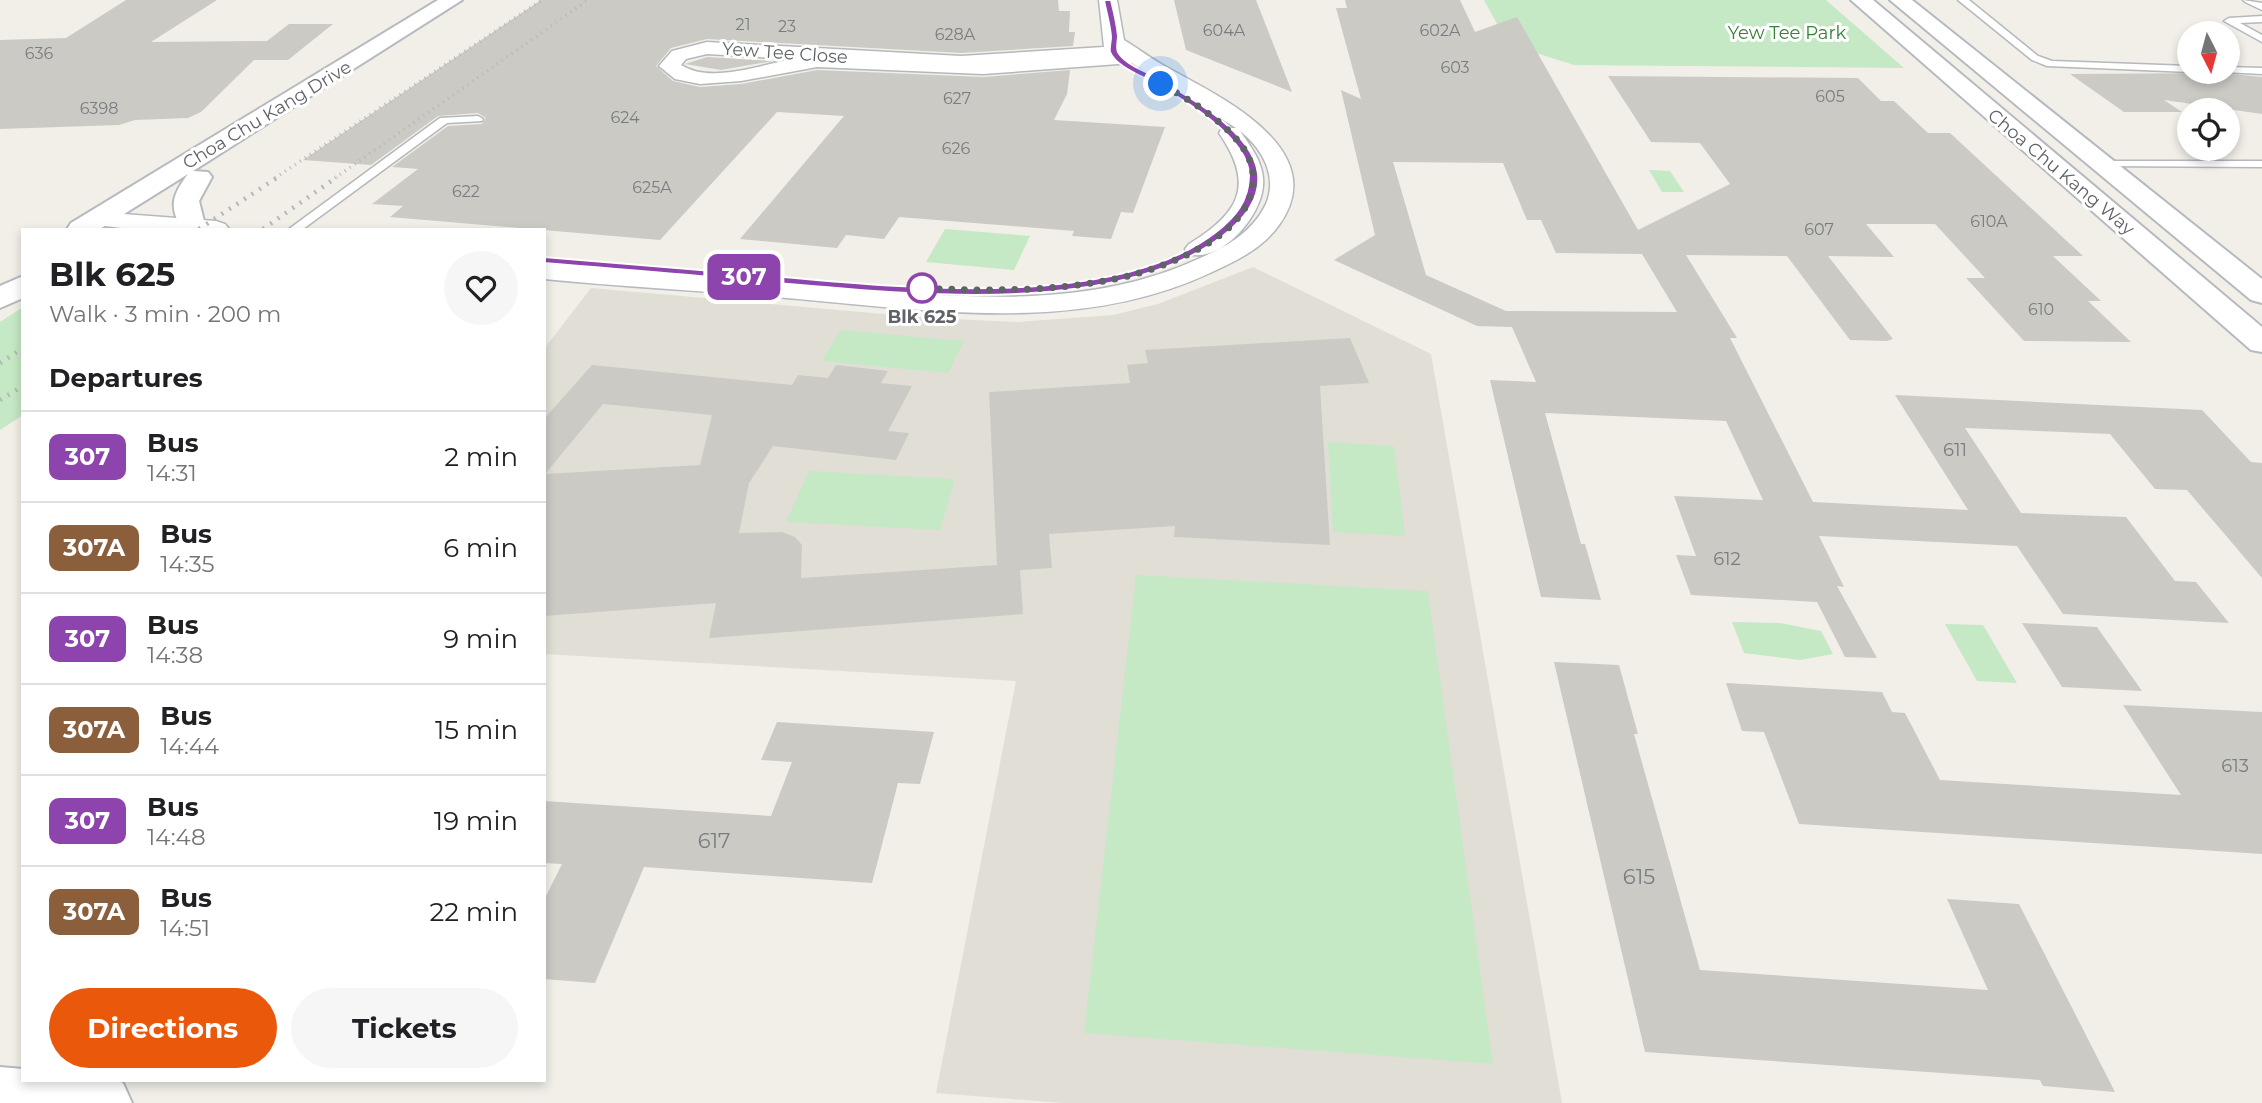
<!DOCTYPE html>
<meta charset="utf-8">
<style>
body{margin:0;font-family:Montserrat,sans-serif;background:#f6f6f6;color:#202124;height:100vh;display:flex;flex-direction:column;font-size:26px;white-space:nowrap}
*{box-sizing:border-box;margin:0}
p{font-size:23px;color:#757577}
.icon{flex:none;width:38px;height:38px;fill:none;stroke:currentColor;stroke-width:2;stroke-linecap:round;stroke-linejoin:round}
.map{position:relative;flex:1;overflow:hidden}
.drawer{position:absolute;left:21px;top:228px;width:525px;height:854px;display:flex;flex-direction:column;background:#fff;border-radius:0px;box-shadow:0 4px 10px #0003}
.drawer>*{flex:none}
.badge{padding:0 14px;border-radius:10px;font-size:24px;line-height:46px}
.needle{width:46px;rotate:174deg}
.fabs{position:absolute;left:2177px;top:21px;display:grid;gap:14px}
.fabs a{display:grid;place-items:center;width:63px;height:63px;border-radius:50%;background:#fff;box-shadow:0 4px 10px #0003;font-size:35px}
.you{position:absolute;width:35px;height:35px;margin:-18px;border:5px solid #fff;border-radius:50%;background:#1a73e8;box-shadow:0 0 0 10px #1a73e833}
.map>.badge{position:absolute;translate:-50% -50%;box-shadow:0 0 0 4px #fff}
h2{padding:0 28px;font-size:26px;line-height:63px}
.round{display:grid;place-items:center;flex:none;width:74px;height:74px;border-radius:37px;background:#f6f6f6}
.summary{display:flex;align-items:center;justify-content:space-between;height:119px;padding:0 28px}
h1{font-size:33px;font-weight:700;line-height:52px}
.action{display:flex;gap:14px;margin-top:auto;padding:14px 28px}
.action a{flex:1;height:80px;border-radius:42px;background:#ea580c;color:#fff;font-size:28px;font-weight:700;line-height:80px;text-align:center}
.action a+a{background:#f6f6f6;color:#202124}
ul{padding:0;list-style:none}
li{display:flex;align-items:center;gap:21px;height:91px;padding:0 28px;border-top:2px solid #e0e0e0}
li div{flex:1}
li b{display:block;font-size:26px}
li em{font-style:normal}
li .badge{min-width:77px;font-weight:700;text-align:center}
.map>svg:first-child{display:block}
.education{fill:#e1ded6}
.green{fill:#c5e8c5}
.building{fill:#cccac5;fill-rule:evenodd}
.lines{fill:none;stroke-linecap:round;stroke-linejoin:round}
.service-casing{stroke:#b5b8bc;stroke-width:3}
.minor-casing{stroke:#b5b8bc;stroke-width:3}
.tertiary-casing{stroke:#b5b8bc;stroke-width:4}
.secondary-casing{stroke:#b6babf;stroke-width:4}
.service{fill:#fff;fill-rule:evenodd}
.minor{fill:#fff;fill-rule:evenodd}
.tertiary{fill:#fff;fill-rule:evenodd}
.secondary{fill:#fff;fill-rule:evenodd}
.rail-far1{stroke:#b6b7b8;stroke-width:3.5;stroke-dasharray:1 5;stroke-linecap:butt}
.rail{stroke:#b6b7b8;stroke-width:4.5;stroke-dasharray:2 7;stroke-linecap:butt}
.line{fill:#8e44ad;stroke:#fff;stroke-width:2}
.walk{stroke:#5f6368;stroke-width:7;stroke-dasharray:0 12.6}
.stop-dot{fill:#fff;stroke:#8e44ad;stroke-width:3.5}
.labels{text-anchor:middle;stroke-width:6;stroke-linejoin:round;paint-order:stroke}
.far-number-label{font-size:16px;fill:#7a7d7f}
.far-park-label{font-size:18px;fill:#348238;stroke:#fff}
.far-street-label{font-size:18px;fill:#5f6368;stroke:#fff}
.far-stop-label{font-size:18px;font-weight:bold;fill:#5f6368;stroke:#fff}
.number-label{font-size:18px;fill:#7a7d7f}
.near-number-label{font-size:21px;fill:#7a7d7f}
</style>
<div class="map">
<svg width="2262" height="1103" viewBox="0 0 2262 1103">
<rect width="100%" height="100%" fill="#f1efe8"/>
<polygon class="education" points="1253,267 1431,354 1562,1103 1063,1103 936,1093 1016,681 544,654 544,349 591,288 929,318 1017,322 1113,315 1158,304"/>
<g class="green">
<polygon points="1484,0 1826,0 1904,68 1574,65 1508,44"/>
<polygon points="1649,170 1670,171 1684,192 1662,192"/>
<polygon points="945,229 1030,236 1014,270 926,262"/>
<polygon points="23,307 23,415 0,430 0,322"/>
<polygon points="841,330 964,341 948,373 822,361"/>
<polygon points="1328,442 1394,446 1405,536 1333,532"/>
<polygon points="809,471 955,479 940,530 786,522"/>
<polygon points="1136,575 1428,591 1493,1064 1084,1033"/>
<polygon points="1732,622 1780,623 1821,631 1833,654 1800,660 1744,653"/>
<polygon points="1945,624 1983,625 2017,683 1977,681"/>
</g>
<g class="building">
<polygon points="126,0 217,0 151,42 267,41 289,24 333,24 288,60 254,60 201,112 188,118 135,120 119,125 0,129 0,40 66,38"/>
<polygon points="541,0 1058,0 1059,11 1070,11 1069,32 1075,32 1073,46 961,53 707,39 671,48 656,66 673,81 700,87 741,84 817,70 983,77 1070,70 1067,94 1054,120 1165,127 1133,213 1121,212 1111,239 1072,236 1074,231 899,217 884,239 846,235 837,248 740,239 844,116 777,112 660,240 390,217 403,206 372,204 418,169 392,167 448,126 482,124 486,118 478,113 438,116 371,165 303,160"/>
<polygon points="1174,0 1256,0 1292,92 1186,50"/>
<path d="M 1345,0 L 1460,0 L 1475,32 L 1517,17 L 1638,230 L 1730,184 L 1700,143 L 1651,142 L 1608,76 L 1858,78 L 1881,101 L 1894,101 L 1928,133 L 1950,133 L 2083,256 L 2053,256 L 2101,301 L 2088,301 L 2131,342 L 2024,341 L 1966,278 L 1985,278 L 1935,224 L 1866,224 L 1894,257 L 1828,256 L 1893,339 L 1887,341 L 1850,340 L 1787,256 L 1686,255 L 1737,338 L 1730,338 L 1813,502 L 1968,510 L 1895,395 L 2202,410 L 2251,462 L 2262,463 L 2262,578 L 2187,490 L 2155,489 L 2110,434 L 1965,428 L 2021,513 L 2126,517 L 2175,581 L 2196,582 L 2229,623 L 2063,614 L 2017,546 L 1819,536 L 1844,587 L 1837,586 L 1877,658 L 1845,657 L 1817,602 L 1691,595 L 1676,555 L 1696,556 L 1674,496 L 1763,500 L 1726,421 L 1545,413 L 1581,544 L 1585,544 L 1601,600 L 1541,597 L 1490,380 L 1536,382 L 1512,327 L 1477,326 L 1334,260 L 1375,235 L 1341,90 L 1361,99 L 1336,8 L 1347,8 ZM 1393,162 L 1503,163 L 1527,220 L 1541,220 L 1556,253 L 1642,254 L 1677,312 L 1506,311 L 1426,275 Z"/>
<polygon points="707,57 773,61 721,70 685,64"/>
<polygon points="2222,73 2262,77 2262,114 2164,100 2182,112 2124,112 2070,74"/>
<path d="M 1350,338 L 1369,383 L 1320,386 L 1330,545 L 1174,537 L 1175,526 L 1049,534 L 1052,568 L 1020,570 L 1023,614 L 709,638 L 716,603 L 544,616 L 544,419 L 592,365 L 792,385 L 798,375 L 828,378 L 836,365 L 888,371 L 881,383 L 912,386 L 888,431 L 909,433 L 896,460 L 773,446 L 749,483 L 739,533 L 782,532 L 795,537 L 802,545 L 801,578 L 997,565 L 989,392 L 1130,383 L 1127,365 L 1148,363 L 1145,350 ZM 603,404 L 712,415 L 700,465 L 545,474 Z"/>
<polygon points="2022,623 2097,627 2142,691 2062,687"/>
<polygon points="1554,662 1619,665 1638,734 1634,734 1700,970 1988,990 1947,899 2019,904 2115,1092 2043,1086 2040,1080 1645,1052"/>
<polygon points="1726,683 1882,692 1892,712 1905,713 1940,780 2181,795 2123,705 2262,712 2262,854 1799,824 1764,732 1742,731"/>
<polygon points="777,722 934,732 920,784 898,783 872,883 644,867 595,983 544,979 544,900 562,864 544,863 544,801 771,816 792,762 761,760"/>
</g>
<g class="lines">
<defs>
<g id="service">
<polygon points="1958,0 1969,0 2038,56 2052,61 2189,66 2190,72 2047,66 2032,60"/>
<polygon points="2243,0 2262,3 2262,10 2245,2"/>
<polygon points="2262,16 2262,22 2240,23 2262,35 2262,42 2224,21 2229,18"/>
<polygon points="2228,67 2262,68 2262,74 2224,72 2228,72"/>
<polygon points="478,116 483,119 482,121 447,123 303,229 289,229 440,118"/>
<polygon points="2097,161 2262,161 2262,167 2101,166 2095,163"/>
</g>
<g id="minor">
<path d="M 1099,0 L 1117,0 L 1124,40 C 1139,49 1153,60 1168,68 C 1221,97 1333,150 1279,225 C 1262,249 1236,261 1210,273 C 1078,335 927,310 787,298 C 706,291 625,287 544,279 L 544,263 C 625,271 706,275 787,282 C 923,293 1069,318 1198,259 C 1226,247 1252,233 1266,204 C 1278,176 1262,148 1240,131 C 1251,147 1265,164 1263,186 C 1261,216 1222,263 1189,254 L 1185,249 L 1189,244 C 1240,213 1255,185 1219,133 L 1222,128 L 1236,128 L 1132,63 L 983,74 L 817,67 L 741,81 L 700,84 L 675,79 L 659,66 L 672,51 L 707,42 L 961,56 L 1104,47 ZM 707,54 L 792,59 C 760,65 711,84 681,65 L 686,59 Z"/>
<polygon points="97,212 216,221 225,224 229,229 130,229 88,224 85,219 88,214"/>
</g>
<polygon id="tertiary" points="0,1067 23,1069 23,1080 116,1080 123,1083 132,1103 0,1103"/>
<g id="secondary">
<path d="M 438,0 L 462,0 L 193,171 L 208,172 L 212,177 L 199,201 L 206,229 L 182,229 C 168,206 173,194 188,174 L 100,229 L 67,229 L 71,223 Z"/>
<polygon points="1851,0 1873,0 2262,327 2262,352 2251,350"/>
<polygon points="1890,0 1912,0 2262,279 2262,303 2251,300"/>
<polygon points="23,276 23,298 0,308 0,286"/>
</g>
</defs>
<use href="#service" class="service-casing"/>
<use href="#minor" class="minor-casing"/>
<use href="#tertiary" class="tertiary-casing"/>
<use href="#secondary" class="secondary-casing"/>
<use href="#service" class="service"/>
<use href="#minor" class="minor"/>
<use href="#tertiary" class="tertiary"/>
<use href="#secondary" class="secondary"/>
<g class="rail-far1">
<polyline points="275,178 542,0"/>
<polyline points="335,178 588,0"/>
</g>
<g class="rail">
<polyline points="199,229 278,177"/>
<polyline points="263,229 337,177"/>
<polyline points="0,363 23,348"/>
<polyline points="0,400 23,386"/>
</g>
</g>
<path class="line" d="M 1104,0 L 1111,0 C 1114,12 1117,24 1118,36 C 1118,41 1116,48 1118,52 C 1124,63 1143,70 1153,76 C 1186,94 1254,132 1258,174 C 1261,200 1243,220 1224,235 C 1116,320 895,293 765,282 C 692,275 618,269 544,263 L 539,260 L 544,257 C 616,263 689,269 761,275 C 886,286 1112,313 1216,232 C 1235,217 1249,201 1249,175 C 1248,136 1179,97 1148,80 C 1137,74 1115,65 1110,52 C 1109,48 1111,41 1111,37 C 1110,24 1106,12 1104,0 Z"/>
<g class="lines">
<path class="walk" d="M 922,288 L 918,288 C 982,291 1046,292 1110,280 C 1158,271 1258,237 1253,174 C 1250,135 1192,101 1161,84"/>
</g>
<circle class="stop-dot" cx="922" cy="288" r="14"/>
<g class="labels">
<g class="far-number-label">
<text x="743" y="30">21</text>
<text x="787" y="32">23</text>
<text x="1224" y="36">604A</text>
<text x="1440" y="36">602A</text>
<text x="955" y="40">628A</text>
<text x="39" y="59">636</text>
<text x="1455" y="73">603</text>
<text x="1830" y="102">605</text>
<text x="957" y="104">627</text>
<text x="99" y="114">6398</text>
<text x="625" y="123">624</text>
<text x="956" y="154">626</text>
<text x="652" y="193">625A</text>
<text x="466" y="197">622</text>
<text x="1989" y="227">610A</text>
<text x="1819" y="235">607</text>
<text x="2041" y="315">610</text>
</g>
<g class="far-park-label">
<text x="1787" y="39">Yew Tee Park</text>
</g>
<g class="far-street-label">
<text transform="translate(785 53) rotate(4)" y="6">Yew Tee Close</text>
<text transform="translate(267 115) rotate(-31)" y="6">Choa Chu Kang Drive</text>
<text transform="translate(2061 172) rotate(40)" y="6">Choa Chu Kang Way</text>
</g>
<g class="far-stop-label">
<text x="922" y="323">Blk 625</text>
</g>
<g class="number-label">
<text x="1955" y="456">611</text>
<text x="1727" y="565">612</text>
<text x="2235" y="772">613</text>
</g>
<g class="near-number-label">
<text x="714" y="848">617</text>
<text x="1639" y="884">615</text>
</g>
</g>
</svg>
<div class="fabs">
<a><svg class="needle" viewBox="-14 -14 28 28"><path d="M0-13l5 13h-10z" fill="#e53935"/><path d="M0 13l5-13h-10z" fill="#757577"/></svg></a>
<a><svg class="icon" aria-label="locate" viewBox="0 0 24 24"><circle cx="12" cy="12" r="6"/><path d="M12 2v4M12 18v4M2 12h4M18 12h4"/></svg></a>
</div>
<div class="you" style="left:1161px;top:84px"></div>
<b class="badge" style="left:744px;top:277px;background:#8e44ad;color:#fff">307</b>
<section class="drawer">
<div class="summary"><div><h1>Blk 625</h1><p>Walk · 3 min · 200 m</p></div><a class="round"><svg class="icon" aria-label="heart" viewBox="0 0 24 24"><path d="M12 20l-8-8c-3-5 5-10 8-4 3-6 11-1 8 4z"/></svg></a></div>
<h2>Departures</h2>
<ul>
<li><span class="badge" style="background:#8e44ad;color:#fff">307</span><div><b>Bus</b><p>14:31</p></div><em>2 min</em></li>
<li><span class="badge" style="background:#8b5e3c;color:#fff">307A</span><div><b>Bus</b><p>14:35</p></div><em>6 min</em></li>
<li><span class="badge" style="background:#8e44ad;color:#fff">307</span><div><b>Bus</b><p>14:38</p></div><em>9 min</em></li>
<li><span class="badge" style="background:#8b5e3c;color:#fff">307A</span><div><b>Bus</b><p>14:44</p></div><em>15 min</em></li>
<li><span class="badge" style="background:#8e44ad;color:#fff">307</span><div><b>Bus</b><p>14:48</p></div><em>19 min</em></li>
<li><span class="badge" style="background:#8b5e3c;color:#fff">307A</span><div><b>Bus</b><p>14:51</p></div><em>22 min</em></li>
</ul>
<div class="action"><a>Directions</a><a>Tickets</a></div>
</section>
</div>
